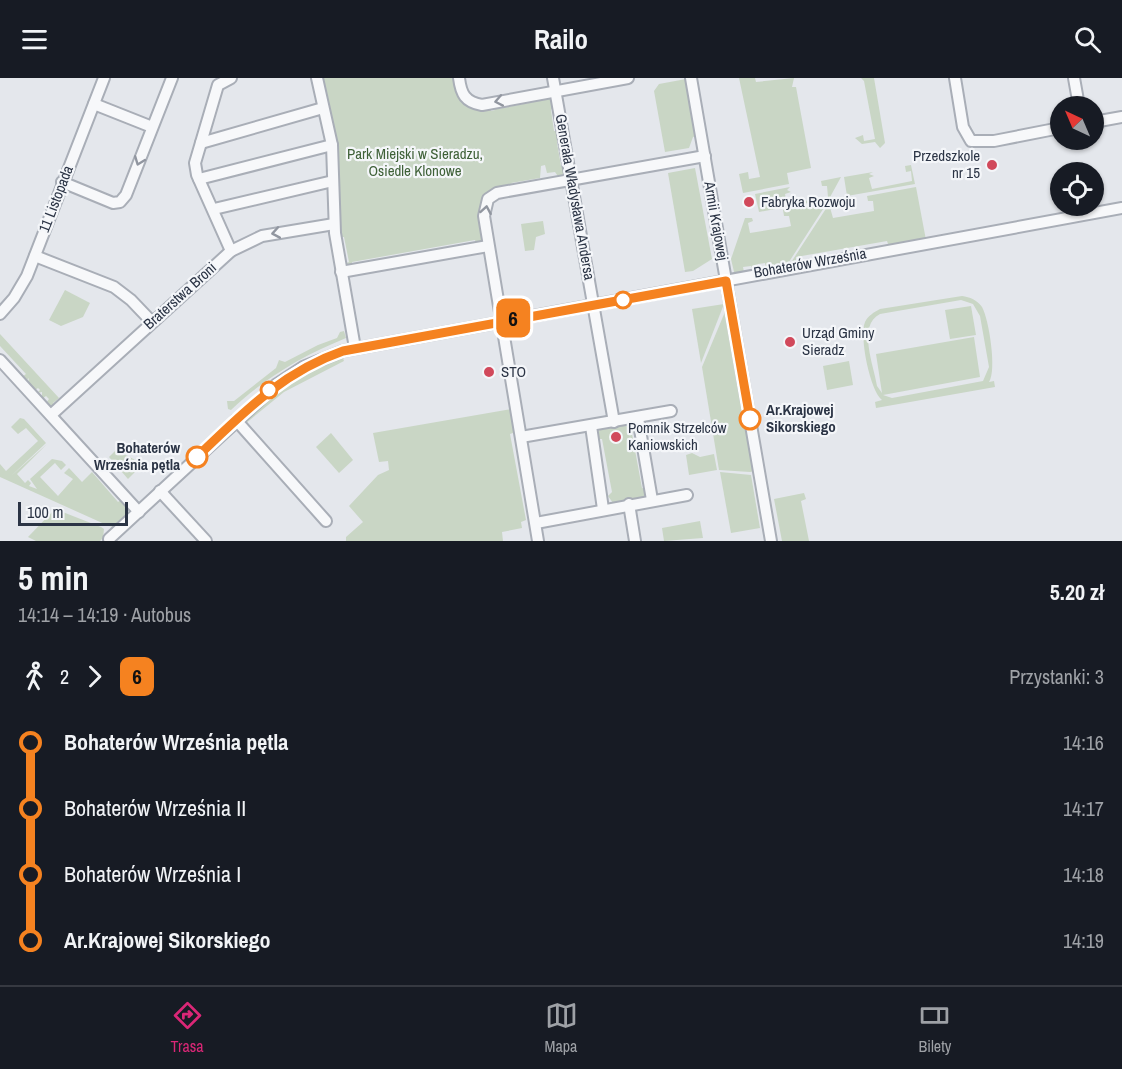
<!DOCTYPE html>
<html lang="pl">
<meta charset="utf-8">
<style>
body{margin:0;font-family:"Archivo Narrow",sans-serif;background:#242831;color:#f1f3f6;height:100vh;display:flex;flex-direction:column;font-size:22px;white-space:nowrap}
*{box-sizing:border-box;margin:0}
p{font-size:20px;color:#9ea1a6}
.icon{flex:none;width:33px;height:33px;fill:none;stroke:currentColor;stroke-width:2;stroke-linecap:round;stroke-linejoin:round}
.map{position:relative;height:463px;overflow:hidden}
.drawer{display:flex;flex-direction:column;background:#171b24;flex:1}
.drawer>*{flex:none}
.badge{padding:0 12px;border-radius:9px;font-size:21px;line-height:39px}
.needle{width:39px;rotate:316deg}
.buttons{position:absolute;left:1050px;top:18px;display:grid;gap:12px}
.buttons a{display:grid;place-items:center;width:54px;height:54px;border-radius:50%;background:#171b24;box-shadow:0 2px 4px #0004;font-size:30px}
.scale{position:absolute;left:18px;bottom:15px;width:110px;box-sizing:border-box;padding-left:6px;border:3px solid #2b3445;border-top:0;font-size:16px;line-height:21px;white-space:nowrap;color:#2b3445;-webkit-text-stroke:4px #f4f6f9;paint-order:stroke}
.map>.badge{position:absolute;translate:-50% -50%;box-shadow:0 0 0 3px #fff}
.legs{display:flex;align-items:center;gap:9px;height:66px;padding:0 18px;font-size:20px}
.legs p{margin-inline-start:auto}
.head{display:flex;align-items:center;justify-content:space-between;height:102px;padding:0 18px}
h1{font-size:33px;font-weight:800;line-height:45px}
ul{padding:0 18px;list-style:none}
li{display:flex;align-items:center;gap:21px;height:66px;font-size:22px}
li i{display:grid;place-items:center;width:9px;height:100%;margin:0 8px;background:currentColor}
li i::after{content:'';width:15px;height:15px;margin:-8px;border:4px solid;border-radius:50%;background:#171b24}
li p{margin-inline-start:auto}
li:first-child i{background:linear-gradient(#0000 50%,currentColor 0)}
li:last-child i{background:linear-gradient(currentColor 50%,#0000 0)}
header{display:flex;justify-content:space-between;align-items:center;height:78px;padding:0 18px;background:#171b24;font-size:27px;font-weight:800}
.tab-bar{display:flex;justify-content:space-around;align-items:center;height:84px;border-top:2px solid #363941;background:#171b24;font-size:16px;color:#9ea1a6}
.tab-bar a{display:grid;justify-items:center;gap:3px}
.tab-bar .current{color:#db2777}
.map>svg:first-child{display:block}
.green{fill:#c9d6c5;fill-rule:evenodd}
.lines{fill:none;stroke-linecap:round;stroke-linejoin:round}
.minor-casing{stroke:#a9aeb7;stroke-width:14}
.minor{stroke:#f7f8fa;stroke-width:10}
.oneway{stroke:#9196a0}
.line-1-casing{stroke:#fff;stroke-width:14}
.line-1{stroke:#f58220;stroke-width:9}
.poi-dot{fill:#d1495b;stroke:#f4f6f9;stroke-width:2}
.stop-1-dot{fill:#fff;stroke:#f58220;stroke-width:3}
.labels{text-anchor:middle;stroke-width:4.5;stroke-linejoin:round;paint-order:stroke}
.park-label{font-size:15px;fill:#3f6138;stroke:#f4f6f9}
.poi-label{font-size:15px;fill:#2b3445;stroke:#f4f6f9;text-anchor:start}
.street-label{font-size:15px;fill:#2b3445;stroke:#f4f6f9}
.stop-label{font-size:15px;font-weight:bold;fill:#2b3445;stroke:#f4f6f9;text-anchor:start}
</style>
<header><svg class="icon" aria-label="menu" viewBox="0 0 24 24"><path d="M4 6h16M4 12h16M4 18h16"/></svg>Railo<svg class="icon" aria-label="search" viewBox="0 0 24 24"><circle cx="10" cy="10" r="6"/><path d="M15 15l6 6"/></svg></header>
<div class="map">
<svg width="1122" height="463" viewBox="0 0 1122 463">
<rect width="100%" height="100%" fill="#e4e7ec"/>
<g class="green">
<polygon points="320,0 456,0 459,15 489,28 491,33 495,32 494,27 498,31 544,22 545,16 553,20 555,26 551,32 554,53 557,53 560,63 557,65 561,88 565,89 566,98 560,101 555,94 547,95 545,87 541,88 540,100 511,105 518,109 485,121 485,163 476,167 475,162 352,184 352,189 344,186 349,184 344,159 338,159"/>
<polygon points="739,0 755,0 756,4 794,0 792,9 796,9 811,90 787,95 789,106 743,115 739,96 748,94 749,101 760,99"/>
<polygon points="861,0 874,0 885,65 880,70 875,64 862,66 855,60 863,57 864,63 875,61 864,3"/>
<polygon points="686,1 688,3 697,58 693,59 689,70 665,74 654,13 659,6"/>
<polygon points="911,87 915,106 847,118 844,99 873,94 869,96 874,98 869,100 872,111 912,103 911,93 906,94 905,88"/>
<polygon points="695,90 712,181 693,193 685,194 668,95"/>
<polygon points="841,99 829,121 759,134 755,116 790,109 787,112 791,114 785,116 787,126 828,119 827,108 822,108 821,103"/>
<polygon points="916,109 926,162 889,169 887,163 796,179 796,185 790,186 829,126 833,140 874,133 873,123 868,123 867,118"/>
<polygon points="827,125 787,187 766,190 765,185 758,186 759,192 753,193 751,188 743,189 744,194 734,194 731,181 745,140 752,140 753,143 748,145 750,155 787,149 791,148 789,138 784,138 783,132"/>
<polygon points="543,143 545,156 536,159 534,172 525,173 521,146"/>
<polygon points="65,212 90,225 83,239 61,248 49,242"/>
<path d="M 962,218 C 970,219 977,222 982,229 C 989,241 997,293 989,304 L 994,303 L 995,309 L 876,330 L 875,324 L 882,322 C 870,313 859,258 865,244 C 868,238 874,234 880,231 ZM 961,222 L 973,226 L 980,238 L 989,289 L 983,303 L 892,320 L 883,317 L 980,299 L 974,259 L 876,276 L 882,315 L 877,308 C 874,288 857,247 880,236 Z"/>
<polygon points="724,226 701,285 692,231"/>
<polygon points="971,228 976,257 950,261 945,232"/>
<polygon points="727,229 755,393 750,394 719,392 702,289"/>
<path d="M 344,253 L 346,260 C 302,278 266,299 231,332 L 228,331 L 227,323 L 234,323 L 276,290 L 279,282 L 285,284 L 318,267 L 337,260 L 340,254 Z"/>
<polygon points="0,256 59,320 53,325 55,328 49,328 46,325 49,321 46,318 42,321 42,314 37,315 40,312 38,310 35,312 28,305 29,300 26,303 22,299 26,296 0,268"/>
<polygon points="342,278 344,283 284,314 245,346 246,340 281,310"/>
<polygon points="849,283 853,307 827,312 823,288"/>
<polygon points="512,331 516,354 510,356 526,442 521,444 522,450 502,454 503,463 346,463 346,459 363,444 349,428 378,397 389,392 388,383 379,384 373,355"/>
<path d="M 20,340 L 24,341 L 46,365 L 11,398 L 47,366 L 17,396 L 25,405 L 28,402 L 31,405 L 29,408 L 37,411 L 30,401 L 52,381 L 62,383 L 66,387 L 61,392 L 55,385 L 40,399 L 58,418 L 73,401 L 64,395 L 69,390 L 82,404 L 92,394 L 118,424 L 122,421 C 130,433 125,440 115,449 L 109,448 L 0,399 L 0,386 L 6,393 L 38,363 L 26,350 L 18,356 L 11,349 Z"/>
<polygon points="630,346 635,352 632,356 642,410 646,411 646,416 642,420 613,425 608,418 612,414 602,361 599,361 597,355 600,352"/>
<polygon points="331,355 353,382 339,395 316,369"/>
<polygon points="116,372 143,386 128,401 109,379"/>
<polygon points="692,375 700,379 714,376 717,392 689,397 686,377"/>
<polygon points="720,394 751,397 760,450 731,455"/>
<polygon points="804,415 806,421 801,423 809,463 782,463 774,421"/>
<polygon points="55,431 101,449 104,451 103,460 100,463 36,463 28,459"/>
<polygon points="700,443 703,460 664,463 662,450"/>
</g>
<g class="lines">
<defs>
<g id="minor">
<polyline points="231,0 218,7 195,85 197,97 231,173"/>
<polyline points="317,0 332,67 335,155 355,270"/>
<path d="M 459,0 C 461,16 465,24 482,27 L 628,0"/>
<polyline points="553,0 614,344"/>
<polyline points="691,0 771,463"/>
<polyline points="955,0 963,49 971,63 994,63 1060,50"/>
<polyline points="1074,0 1079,28"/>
<polyline points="94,26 152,49"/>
<polyline points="1094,44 1122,39"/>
<polyline points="201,65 323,30"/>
<polyline points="199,101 332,67"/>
<polyline points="62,104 113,125 120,124 126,117 172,0"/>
<polyline points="214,131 333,103"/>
<polyline points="35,178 114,209 131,222 152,244"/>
<polyline points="341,194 488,168"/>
<polyline points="0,236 14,220 27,198 104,0"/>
<polyline points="0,282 139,434"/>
<polyline points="51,337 231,173 262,158 334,146"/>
<polyline points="638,340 652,422"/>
<polyline points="236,342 326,443"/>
<polyline points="591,348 603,431"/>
<polyline points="521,359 671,333"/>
<polyline points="160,413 206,463"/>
<polyline points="629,426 635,463"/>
<polyline points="536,445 687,417"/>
<polyline points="109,461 277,306 303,289 343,273 1122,130"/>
<polyline points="538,463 484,138 488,121 497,115 705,78"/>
</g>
</defs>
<use href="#minor" class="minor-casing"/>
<use href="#minor" class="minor"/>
</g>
<defs><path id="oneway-chevron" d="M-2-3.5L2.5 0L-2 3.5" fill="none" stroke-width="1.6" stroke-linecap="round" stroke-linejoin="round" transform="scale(1.5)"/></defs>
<g class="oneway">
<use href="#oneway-chevron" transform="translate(499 23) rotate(169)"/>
<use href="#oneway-chevron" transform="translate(139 83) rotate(111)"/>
<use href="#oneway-chevron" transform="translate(486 132) rotate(-80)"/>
<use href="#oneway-chevron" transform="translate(276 155) rotate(170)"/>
</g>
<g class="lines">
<defs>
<path id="line-1" d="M 197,379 C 242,336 282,294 343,273 L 726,203 L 750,341"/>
</defs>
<use href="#line-1" class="line-1-casing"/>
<use href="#line-1" class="line-1"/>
</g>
<g class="poi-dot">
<circle cx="992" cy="87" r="6"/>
<circle cx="749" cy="124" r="6"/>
<circle cx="790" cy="264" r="6"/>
<circle cx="489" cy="294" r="6"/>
<circle cx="616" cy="359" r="6"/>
</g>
<g class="stop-1-dot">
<circle cx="623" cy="222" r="8"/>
<circle cx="269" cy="312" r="8"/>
<circle cx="750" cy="341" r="10"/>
<circle cx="197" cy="379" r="10"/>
</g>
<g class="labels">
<g class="park-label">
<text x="415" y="81">Park Miejski w Sieradzu,<tspan x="415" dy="17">Osiedle Klonowe</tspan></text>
</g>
<g class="poi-label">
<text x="980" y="83" text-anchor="end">Przedszkole<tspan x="980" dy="17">nr 15</tspan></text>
<text x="761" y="129">Fabryka Rozwoju</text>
<text x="802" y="260">Urząd Gminy<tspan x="802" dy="17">Sieradz</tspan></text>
<text x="501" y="299">STO</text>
<text x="628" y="355">Pomnik Strzelców<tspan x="628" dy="17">Kaniowskich</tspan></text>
</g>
<g class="street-label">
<text transform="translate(575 119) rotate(80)" y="5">Generała Władysława Andersa</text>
<text transform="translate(56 121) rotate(-69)" y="5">11 Listopada</text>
<text transform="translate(716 143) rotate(80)" y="5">Armii Krajowej</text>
<text transform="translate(810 185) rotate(-10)" y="5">Bohaterów Września</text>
<text transform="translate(180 218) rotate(-42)" y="5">Braterstwa Broni</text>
</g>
<g class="stop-label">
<text x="766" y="337">Ar.Krajowej<tspan x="766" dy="17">Sikorskiego</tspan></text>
<text x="180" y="375" text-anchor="end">Bohaterów<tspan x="180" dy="17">Września pętla</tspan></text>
</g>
</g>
</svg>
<div class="buttons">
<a><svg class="needle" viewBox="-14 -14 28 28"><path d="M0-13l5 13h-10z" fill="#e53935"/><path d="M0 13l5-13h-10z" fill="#9ea1a6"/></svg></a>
<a><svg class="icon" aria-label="locate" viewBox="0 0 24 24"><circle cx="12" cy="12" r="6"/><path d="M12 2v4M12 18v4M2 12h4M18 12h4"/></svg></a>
</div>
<div class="scale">100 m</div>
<b class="badge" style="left:513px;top:240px;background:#f58220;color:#111">6</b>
</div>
<section class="drawer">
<div class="head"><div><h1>5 min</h1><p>14:14 – 14:19 · Autobus</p></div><b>5.20 zł</b></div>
<div class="legs"><svg class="icon" aria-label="walk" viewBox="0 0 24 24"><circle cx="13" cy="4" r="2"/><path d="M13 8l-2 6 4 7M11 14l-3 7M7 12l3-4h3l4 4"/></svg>2<svg class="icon" aria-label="forward" viewBox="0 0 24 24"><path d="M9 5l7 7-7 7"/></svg><b class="badge" style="background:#f58220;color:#111">6</b><p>Przystanki: 3</p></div>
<ul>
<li><i style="color:#f58220"></i><b>Bohaterów Września pętla</b><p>14:16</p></li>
<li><i style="color:#f58220"></i><span>Bohaterów Września II</span><p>14:17</p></li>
<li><i style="color:#f58220"></i><span>Bohaterów Września I</span><p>14:18</p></li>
<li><i style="color:#f58220"></i><b>Ar.Krajowej Sikorskiego</b><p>14:19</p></li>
</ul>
</section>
<nav class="tab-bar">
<a class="current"><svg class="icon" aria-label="directions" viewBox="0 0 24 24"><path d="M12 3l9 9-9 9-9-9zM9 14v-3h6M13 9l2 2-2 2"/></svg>Trasa</a>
<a><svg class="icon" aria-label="map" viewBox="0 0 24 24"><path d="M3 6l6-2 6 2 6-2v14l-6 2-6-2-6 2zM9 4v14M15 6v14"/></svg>Mapa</a>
<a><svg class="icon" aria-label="tickets" viewBox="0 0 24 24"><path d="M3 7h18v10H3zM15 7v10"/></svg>Bilety</a>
</nav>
